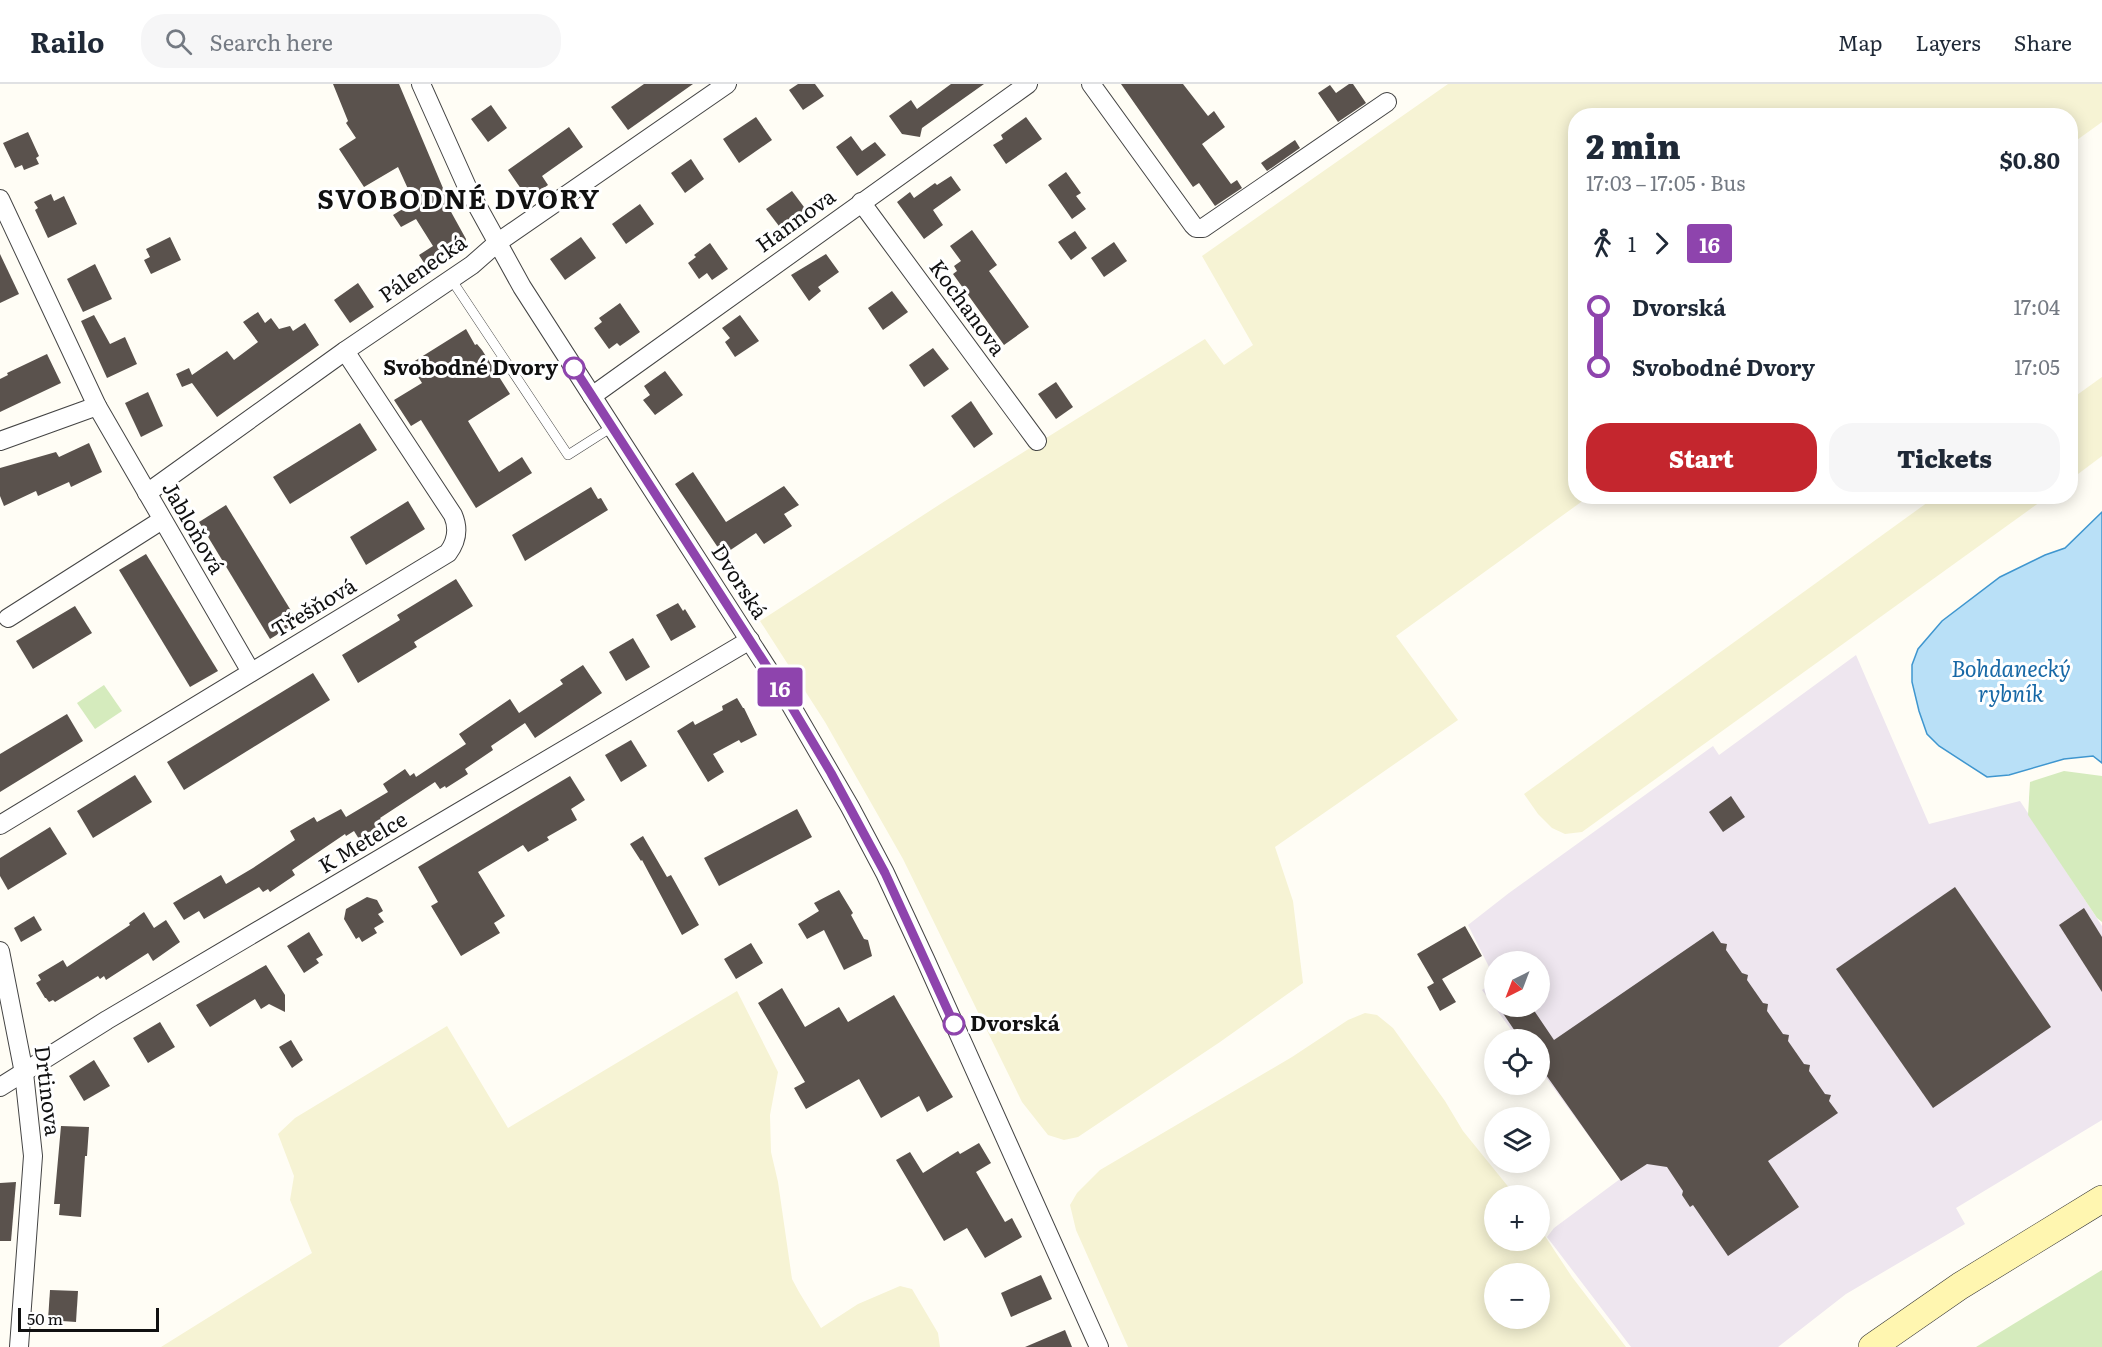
<!DOCTYPE html>
<meta charset="utf-8">
<style>
body{margin:0;font-family:Literata,serif;background:#f6f6f7;color:#1f2937;height:100vh;display:flex;flex-direction:column;font-size:22px;white-space:nowrap}
*{box-sizing:border-box;margin:0}
p{font-size:20px;color:#747a83}
.icon{flex:none;width:33px;height:33px;fill:none;stroke:currentColor;stroke-width:2;stroke-linecap:round;stroke-linejoin:round}
.map{position:relative;flex:1;overflow:hidden}
.panel{position:absolute;left:1568px;top:24px;width:510px;height:396px;display:flex;flex-direction:column;background:#fff;border-radius:24px;box-shadow:0 3px 15px #0003}
.panel>*{flex:none}
.badge{padding:0 12px;border-radius:4px;font-size:21px;line-height:39px}
.needle{width:39px;rotate:222deg}
.buttons{position:absolute;left:1484px;top:867px;display:grid;gap:12px}
.buttons a{display:grid;place-items:center;width:66px;height:66px;border-radius:50%;background:#fff;box-shadow:0 3px 15px #0003;font-size:30px}
.scale{position:absolute;left:18px;bottom:15px;width:141px;box-sizing:border-box;padding-left:6px;border:3px solid #111;border-top:0;font-size:16px;line-height:21px;white-space:nowrap;color:#111;-webkit-text-stroke:4px #fff;paint-order:stroke}
.map>.badge{position:absolute;translate:-50% -50%;box-shadow:0 0 0 3px #fff}
.legs{display:flex;align-items:center;gap:9px;height:66px;padding:0 18px;font-size:20px}
.legs p{margin-inline-start:auto}
.overview{display:flex;align-items:center;justify-content:space-between;height:102px;padding:0 18px}
h1{font-size:33px;font-weight:800;line-height:45px}
.primary-button{display:flex;gap:12px;margin-top:auto;padding:12px 18px}
.primary-button a{flex:1;height:69px;border-radius:24px;background:#c4262e;color:#fff;font-size:24px;font-weight:800;line-height:69px;text-align:center}
.primary-button a+a{background:#f6f6f7;color:#1f2937}
ul{padding:0 18px;list-style:none}
li{display:flex;align-items:center;gap:21px;height:60px;font-size:22px}
li i{display:grid;place-items:center;width:9px;height:100%;margin:0 8px;background:currentColor}
li i::after{content:'';width:15px;height:15px;margin:-8px;border:4px solid;border-radius:50%;background:#fff}
li p{margin-inline-start:auto}
li:first-child i{background:linear-gradient(#0000 50%,currentColor 0)}
li:last-child i{background:linear-gradient(currentColor 50%,#0000 0)}
header{display:flex;align-items:center;gap:36px;box-sizing:border-box;height:84px;padding:0 30px;background:#fff;border-bottom:2px solid #e0e1e3}
header strong{font-size:28px}
nav{display:flex;gap:33px;margin-inline-start:auto;font-size:21px}
.search{width:420px;height:54px;background:#f6f6f7;display:flex;align-items:center;gap:15px;box-sizing:border-box;padding:0 21px;border-radius:24px;color:#747a83;font-size:22px}
.map>svg:first-child{display:block}
.industrial{fill:#eee6ef}
.farmland{fill:#f6f3d4;fill-rule:evenodd}
.green{fill:#d5ebbd}
.water{fill:#b9e0f7;stroke:#3f96cf;stroke-width:1.5}
.building{fill:#5a524d}
.lines{fill:none;stroke-linecap:round;stroke-linejoin:round}
.lane-casing{stroke:#444;stroke-width:10}
.street-casing{stroke:#444;stroke-width:20}
.secondary-casing{stroke:#333;stroke-width:28}
.lane{stroke:#fff;stroke-width:9}
.street{stroke:#fff;stroke-width:18}
.secondary{stroke:#fff6b0;stroke-width:27}
.line-1-casing{stroke:#fff;stroke-width:14}
.line-1{stroke:#8e44ad;stroke-width:9}
.stop-1-dot{fill:#fff;stroke:#8e44ad;stroke-width:3}
.labels{text-anchor:middle;stroke-width:6;stroke-linejoin:round;paint-order:stroke}
.street-label{font-size:21px;fill:#111;stroke:#fff}
.stop-label{font-size:21px;font-weight:bold;fill:#111;stroke:#fff;text-anchor:end}
.water-label{font-size:22px;font-style:italic;fill:#1768a6;stroke:#fff}
.district-label{font-size:27px;font-weight:bold;letter-spacing:1.5px;fill:#111;stroke:#fff}
</style>
<header>
<strong>Railo</strong>
<div class="search"><svg class="icon" aria-label="search" viewBox="0 0 24 24"><circle cx="10" cy="10" r="6"/><path d="M15 15l6 6"/></svg>Search here</div>
<nav><a>Map</a><a>Layers</a><a>Share</a></nav>
</header>
<div class="map">
<svg width="2102" height="1263" viewBox="0 0 2102 1263">
<rect width="100%" height="100%" fill="#fffdf5"/>
<polygon class="industrial" points="1856,571 1929,740 2020,717 2102,842 2102,1036 1956,1124 1965,1140 1846,1210 1778,1263 1631,1263 1547,1153 1554,1144 1620,1095 1539,984 1539,956 1518,955 1482,906 1494,898 1494,922 1539,922 1539,878 1494,878 1494,893 1468,841 1509,809 1713,662 1719,671"/>
<g class="farmland">
<polygon points="1448,0 2102,0 2102,38 2070,61 2070,32 1575,32 1575,412 1588,413 1396,552 1458,636 1275,763 1293,817 1303,899 1220,958 1078,1053 1064,1056 1048,1051 1022,1018 903,775 825,638 760,537 945,417 1205,255 1224,281 1253,261 1202,172"/>
<polygon points="2102,293 2102,372 2070,396 2070,316"/>
<polygon points="1935,413 2047,413 1582,748 1565,750 1552,744 1538,730 1524,710"/>
<polygon points="737,907 778,988 770,1031 771,1068 778,1098 792,1195 799,1208 821,1244 858,1220 900,1202 912,1205 938,1249 940,1263 161,1263 312,1169 290,1116 294,1092 278,1050 295,1034 447,942 508,1044"/>
<path d="M 1365,929 L 1377,931 L 1393,944 L 1445,1017 L 1463,1047 L 1515,1111 L 1494,1112 L 1494,1156 L 1539,1156 L 1539,1143 L 1572,1193 L 1626,1263 L 1128,1263 L 1076,1146 L 1070,1121 L 1077,1109 L 1100,1086 L 1292,973 L 1348,936 ZM 1494,1190 L 1539,1190 L 1539,1234 L 1494,1234 Z"/>
</g>
<g class="green">
<polygon points="104,601 122,627 95,645 77,619"/>
<polygon points="2064,687 2102,692 2102,838 2097,834 2028,731 2030,698"/>
<polygon points="2102,1186 2102,1263 1976,1263"/>
</g>
<polygon class="water" points="2102,428 2102,679 2093,672 2064,675 2009,691 1987,693 1939,662 1927,650 1919,627 1912,598 1912,581 1918,565 1942,537 2000,493 2045,471 2065,464"/>
<g class="building">
<polygon points="333,0 399,0 448,116 445,117 466,155 465,162 428,185 419,171 433,162 416,135 401,143 393,131 414,118 398,83 364,103 339,65 356,54 346,39 348,37"/>
<polygon points="644,0 693,0 628,46 611,23"/>
<polygon points="798,0 815,0 824,12 803,26 789,6"/>
<polygon points="951,0 984,0 922,44 920,53 902,50 889,32 911,16 917,25"/>
<polygon points="1121,0 1183,0 1208,32 1214,27 1225,43 1202,60 1231,100 1237,96 1242,104 1215,122 1199,99 1193,103"/>
<polygon points="1349,0 1353,0 1366,19 1338,38 1318,9 1330,1 1336,9"/>
<polygon points="491,21 507,44 488,58 471,35"/>
<polygon points="756,33 772,56 739,79 723,55"/>
<polygon points="1026,33 1042,55 1006,80 993,61 1003,55 1001,51"/>
<polygon points="569,43 583,63 542,92 548,101 528,115 508,86"/>
<polygon points="28,48 39,72 36,74 39,80 24,86 22,81 15,84 3,59"/>
<polygon points="851,52 862,67 875,58 886,71 857,92 836,63"/>
<polygon points="1295,56 1300,64 1267,87 1261,79"/>
<polygon points="691,75 704,95 685,109 671,89"/>
<polygon points="1066,88 1081,109 1076,112 1086,125 1072,135 1048,101"/>
<polygon points="951,92 961,106 933,126 943,141 924,155 897,118 910,108 914,114 935,99 937,101"/>
<polygon points="792,107 807,127 782,146 766,125"/>
<polygon points="51,110 54,117 64,112 77,140 48,154 35,126 38,124 34,118"/>
<polygon points="640,120 654,140 626,160 612,140"/>
<polygon points="972,146 997,181 989,187 1029,243 1004,261 953,190 957,187 954,182 961,177 950,162"/>
<polygon points="1075,147 1087,164 1071,176 1058,158"/>
<polygon points="170,153 181,176 151,190 144,176 150,173 146,165"/>
<polygon points="581,153 596,174 565,196 550,175"/>
<polygon points="1114,158 1127,177 1104,193 1091,174"/>
<polygon points="710,159 728,185 712,196 707,189 699,195 688,179 696,173 694,171"/>
<polygon points="0,170 19,210 0,219"/>
<polygon points="826,170 839,188 818,203 821,207 809,217 791,191"/>
<polygon points="95,180 112,215 83,228 67,195"/>
<polygon points="358,199 374,223 350,239 334,216"/>
<polygon points="892,207 908,228 883,246 868,224"/>
<polygon points="620,219 640,248 620,262 617,259 609,265 594,244 602,238 599,234"/>
<polygon points="258,228 265,239 271,234 279,245 290,242 293,247 305,239 319,261 217,333 192,299 182,303 176,290 189,284 192,291 227,267 234,276 258,258 243,238"/>
<polygon points="94,231 110,260 125,253 137,280 107,294 81,237"/>
<polygon points="740,231 759,257 735,273 725,258 730,254 722,244"/>
<polygon points="466,245 475,261 477,260 482,266 510,310 468,337 499,388 522,373 532,389 476,424 421,336 411,342 394,316 422,299 410,280"/>
<polygon points="933,264 949,285 924,303 909,281"/>
<polygon points="47,270 61,299 0,328 0,295 8,291 7,289"/>
<polygon points="665,287 683,311 655,331 643,316 650,311 644,302"/>
<polygon points="1056,298 1073,323 1056,335 1038,310"/>
<polygon points="148,308 163,342 141,353 125,319"/>
<polygon points="971,317 993,350 974,364 951,332"/>
<polygon points="360,339 377,366 290,420 273,393"/>
<polygon points="89,359 102,388 71,403 69,398 38,412 36,407 4,422 0,412 0,384 56,368 59,373"/>
<polygon points="693,388 726,438 784,402 799,421 784,430 792,442 764,460 756,449 723,471 675,400"/>
<polygon points="591,403 598,415 601,414 608,426 525,477 512,451"/>
<polygon points="408,417 425,445 366,481 350,453"/>
<polygon points="226,421 298,538 270,555 199,438"/>
<polygon points="146,470 218,587 190,603 119,486"/>
<polygon points="456,495 473,522 414,558 417,563 358,599 342,571 400,536 397,531"/>
<polygon points="678,519 683,527 685,525 696,543 671,557 656,531"/>
<polygon points="75,522 92,549 33,585 16,557"/>
<polygon points="633,554 650,583 626,597 609,568"/>
<polygon points="583,581 602,609 535,654 525,639 491,662 493,666 465,685 468,690 446,704 445,702 440,705 435,698 380,734 385,741 364,755 363,752 359,755 354,747 346,752 345,750 292,786 295,791 270,808 268,805 263,808 259,803 204,835 199,827 184,836 173,819 221,791 226,800 253,784 295,756 290,747 314,733 317,738 341,725 346,733 388,708 383,700 405,685 410,692 414,689 416,693 466,660 459,650 510,615 519,629 563,600 560,596"/>
<polygon points="313,589 330,616 184,706 167,678"/>
<polygon points="737,614 743,624 744,624 757,651 741,659 739,656 713,670 724,688 708,698 677,647 693,637 695,641 723,626 722,622"/>
<polygon points="67,630 83,657 0,708 0,670"/>
<polygon points="631,656 647,682 621,698 605,671"/>
<polygon points="135,691 152,718 93,754 77,727"/>
<polygon points="570,692 585,716 571,725 577,736 547,753 549,756 528,768 523,761 478,788 505,832 494,839 500,849 461,872 431,822 438,818 418,783"/>
<polygon points="1731,712 1745,733 1723,748 1709,728"/>
<polygon points="797,725 812,753 719,802 704,774"/>
<polygon points="50,743 67,770 8,806 0,792 0,774"/>
<polygon points="643,752 667,793 671,791 699,841 682,851 642,776 641,777 630,760"/>
<polygon points="1955,803 2051,943 1933,1024 1836,885"/>
<polygon points="839,806 853,829 851,831 864,855 868,856 872,872 844,886 824,846 807,855 798,840 819,827 814,819"/>
<polygon points="367,813 377,816 383,827 378,830 384,838 374,844 377,849 362,858 359,853 356,855 344,835 346,825"/>
<polygon points="2084,824 2102,853 2102,908 2059,841"/>
<polygon points="144,828 154,844 166,836 180,858 153,877 148,869 106,896 104,892 100,895 98,892 55,918 53,916 49,918 46,914 45,914 36,899 41,896 38,891 63,876 67,883 130,841 129,839"/>
<polygon points="34,832 42,846 21,858 14,844"/>
<polygon points="1465,842 1482,872 1442,895 1456,918 1440,927 1427,903 1434,899 1417,870"/>
<polygon points="1713,847 1721,859 1727,860 1726,866 1742,889 1748,891 1747,896 1763,919 1768,920 1767,927 1783,950 1789,951 1788,957 1804,980 1810,981 1809,987 1825,1010 1831,1011 1829,1017 1838,1029 1768,1077 1799,1123 1728,1172 1693,1121 1690,1123 1682,1111 1683,1107 1667,1083 1647,1080 1621,1097 1539,981 1539,956 1521,956 1498,922 1531,922 1554,956"/>
<polygon points="309,848 323,871 316,875 319,879 304,889 287,862"/>
<polygon points="751,859 763,879 736,895 724,875"/>
<polygon points="266,881 285,911 285,928 269,920 261,925 255,915 210,943 196,921"/>
<polygon points="782,904 805,943 839,923 848,938 894,911 953,1013 927,1028 919,1012 881,1034 859,995 806,1025 794,1004 805,998 758,919"/>
<polygon points="160,938 175,963 148,979 133,954"/>
<polygon points="291,956 303,976 292,984 279,963"/>
<polygon points="94,976 110,1002 84,1017 69,992"/>
<polygon points="61,1042 89,1043 87,1072 85,1072 81,1133 59,1131 60,1120 54,1120"/>
<polygon points="979,1059 991,1079 976,1088 1005,1138 1012,1134 1022,1153 985,1174 967,1144 944,1157 896,1076 910,1068 923,1089 958,1067 960,1070"/>
<polygon points="16,1098 11,1157 0,1157 0,1099"/>
<polygon points="1041,1191 1052,1215 1011,1233 1001,1209"/>
<polygon points="50,1206 78,1207 76,1238 48,1236"/>
<polygon points="1065,1246 1072,1263 1025,1263"/>
</g>
<g class="lines">
<defs>
<polyline id="lane" points="451,195 568,371 612,343"/>
<g id="street">
<polyline points="421,0 468,105 522,203 789,618 850,723 885,789 926,877 1099,1263"/>
<polyline points="1091,0 1193,141 1196,144 1203,144 1387,18"/>
<polyline points="0,115 97,322 251,588"/>
<polyline points="861,118 1037,357"/>
<polyline points="592,312 1028,0"/>
<polyline points="0,357 97,322"/>
<polyline points="147,409 345,267 472,181 497,159 727,0"/>
<polyline points="8,534 162,436"/>
<path d="M 0,741 L 448,469 C 457,457 459,445 453,431 L 345,267"/>
<polyline points="0,867 24,989 33,1072 19,1263"/>
<polyline points="0,1003 107,936 750,556"/>
</g>
<polyline id="secondary" points="1872,1263 1960,1202 2102,1115"/>
</defs>
<use href="#lane" class="lane-casing"/>
<use href="#street" class="street-casing"/>
<use href="#secondary" class="secondary-casing"/>
<use href="#lane" class="lane"/>
<use href="#street" class="street"/>
<use href="#secondary" class="secondary"/>
</g>
<g class="lines">
<defs>
<polyline id="line-1" points="574,284 775,595 831,689 885,789 954,940"/>
</defs>
<use href="#line-1" class="line-1-casing"/>
<use href="#line-1" class="line-1"/>
</g>
<g class="stop-1-dot">
<circle cx="574" cy="284" r="10"/>
<circle cx="954" cy="940" r="10"/>
</g>
<g class="labels">
<g class="street-label">
<text transform="translate(796 137) rotate(-36)" y="7">Hannova</text>
<text transform="translate(423 185) rotate(-35)" y="7">Pálenecká</text>
<text transform="translate(967 224) rotate(54)" y="7">Kochanova</text>
<text transform="translate(193 444) rotate(60)" y="7">Jabloňová</text>
<text transform="translate(739 498) rotate(57)" y="7">Dvorská</text>
<text transform="translate(314 524) rotate(-31)" y="7">Třešňová</text>
<text transform="translate(363 759) rotate(-31)" y="7">K Metelce</text>
<text transform="translate(47 1007) rotate(83)" y="7">Drtinova</text>
</g>
<g class="stop-label">
<text x="558" y="291">Svobodné Dvory</text>
<text x="970" y="947" text-anchor="start">Dvorská</text>
</g>
<g class="water-label">
<text x="2011" y="593">Bohdanecký<tspan x="2011" dy="25">rybník</tspan></text>
</g>
<g class="district-label">
<text x="459" y="125">SVOBODNÉ DVORY</text>
</g>
</g>
</svg>
<div class="buttons">
<a><svg class="needle" viewBox="-14 -14 28 28"><path d="M0-13l5 13h-10z" fill="#e53935"/><path d="M0 13l5-13h-10z" fill="#747a83"/></svg></a>
<a><svg class="icon" aria-label="locate" viewBox="0 0 24 24"><circle cx="12" cy="12" r="6"/><path d="M12 2v4M12 18v4M2 12h4M18 12h4"/></svg></a>
<a><svg class="icon" aria-label="layers" viewBox="0 0 24 24"><path d="M12 4l9 5-9 5-9-5zM3 14l9 5 9-5"/></svg></a>
<a>+</a>
<a>−</a>
</div>
<div class="scale">50 m</div>
<b class="badge" style="left:780px;top:603px;background:#8e44ad;color:#fff">16</b>
<section class="panel">
<div class="overview"><div><h1>2 min</h1><p>17:03 – 17:05 · Bus</p></div><b>$0.80</b></div>
<div class="legs"><svg class="icon" aria-label="walk" viewBox="0 0 24 24"><circle cx="13" cy="4" r="2"/><path d="M13 8l-2 6 4 7M11 14l-3 7M7 12l3-4h3l4 4"/></svg>1<svg class="icon" aria-label="forward" viewBox="0 0 24 24"><path d="M9 5l7 7-7 7"/></svg><b class="badge" style="background:#8e44ad;color:#fff">16</b></div>
<ul>
<li><i style="color:#8e44ad"></i><b>Dvorská</b><p>17:04</p></li>
<li><i style="color:#8e44ad"></i><b>Svobodné Dvory</b><p>17:05</p></li>
</ul>
<div class="primary-button"><a>Start</a><a>Tickets</a></div>
</section>
</div>
